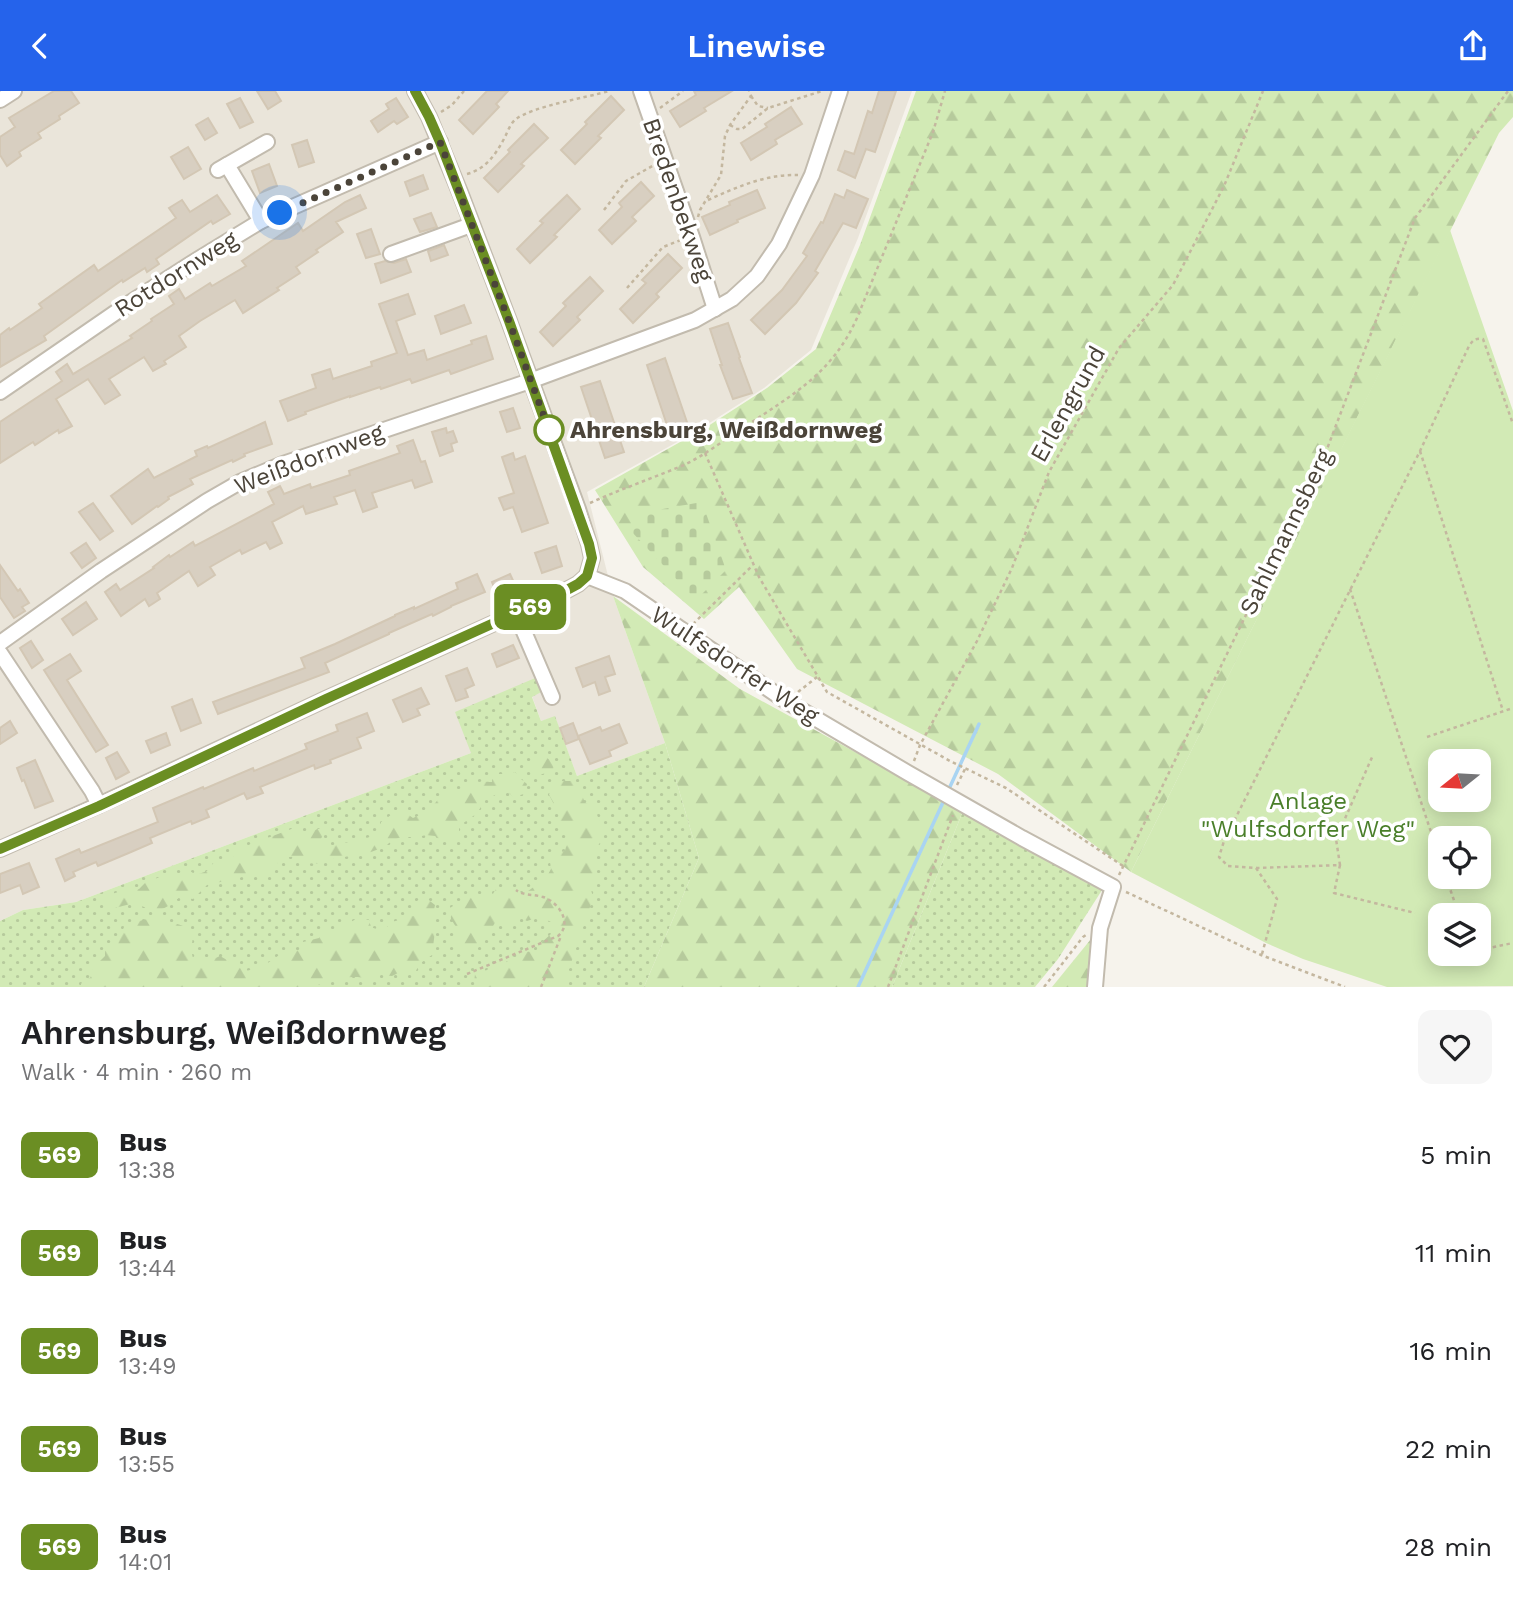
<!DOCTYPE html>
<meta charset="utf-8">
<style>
body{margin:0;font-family:"Work Sans",sans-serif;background:#f6f6f6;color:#202124;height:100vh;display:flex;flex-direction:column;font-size:26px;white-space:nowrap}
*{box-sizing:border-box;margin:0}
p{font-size:23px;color:#757577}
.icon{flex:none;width:38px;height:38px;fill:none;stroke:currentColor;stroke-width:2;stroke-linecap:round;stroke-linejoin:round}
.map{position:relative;height:896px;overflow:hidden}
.sheet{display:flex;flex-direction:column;background:#fff;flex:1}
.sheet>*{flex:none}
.badge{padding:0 14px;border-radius:10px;font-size:24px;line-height:46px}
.needle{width:46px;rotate:252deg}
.buttons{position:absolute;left:1428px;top:658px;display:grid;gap:14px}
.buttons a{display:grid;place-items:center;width:63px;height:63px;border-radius:14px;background:#fff;box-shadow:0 4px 18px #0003;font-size:35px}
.you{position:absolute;width:35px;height:35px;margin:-18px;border:5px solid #fff;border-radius:50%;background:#1a73e8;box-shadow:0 0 0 10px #1a73e833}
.map>.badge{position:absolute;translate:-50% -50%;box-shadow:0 0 0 4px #fff}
.round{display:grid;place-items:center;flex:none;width:74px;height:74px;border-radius:14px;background:#f6f6f6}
.head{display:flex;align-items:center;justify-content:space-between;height:119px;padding:0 21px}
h1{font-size:33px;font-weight:600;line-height:52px}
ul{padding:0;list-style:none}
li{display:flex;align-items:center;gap:21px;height:98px;padding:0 21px}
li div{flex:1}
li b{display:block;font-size:26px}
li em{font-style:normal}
li .badge{min-width:77px;font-weight:700;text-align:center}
header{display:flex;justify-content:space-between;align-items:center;height:91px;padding:0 21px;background:#2563eb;color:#fff;font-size:32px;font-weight:600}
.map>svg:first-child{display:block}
.residential{fill:#eae5da}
.grass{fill:url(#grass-dots)}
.forest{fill:url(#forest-firs)}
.cemetery{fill:url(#cemetery-stones)}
.garden{fill:#d2eab5;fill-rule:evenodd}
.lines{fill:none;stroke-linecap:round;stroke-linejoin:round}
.stream{stroke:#a9d4f2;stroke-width:3.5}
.building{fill:#d8cfc1;stroke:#d3c7b4;stroke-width:2}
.minor-casing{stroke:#c2bbae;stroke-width:18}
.path{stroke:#c4b79f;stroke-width:2.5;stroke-dasharray:3.5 3.5;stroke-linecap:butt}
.minor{stroke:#fff;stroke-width:14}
.line-casing{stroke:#fff;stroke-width:16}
.line{stroke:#6b8e23;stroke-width:10}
.walk{stroke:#4b4439;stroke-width:7;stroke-dasharray:0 12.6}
.stop-dot{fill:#fff;stroke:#6b8e23;stroke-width:3.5}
.labels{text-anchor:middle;stroke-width:7;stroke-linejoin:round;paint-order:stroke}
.street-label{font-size:24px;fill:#4b4439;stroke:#fff}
.stop-label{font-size:24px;font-weight:bold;fill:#4b4439;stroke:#fff;text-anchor:start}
.park-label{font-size:24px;fill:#4a7f2a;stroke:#fff}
</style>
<header><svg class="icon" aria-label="back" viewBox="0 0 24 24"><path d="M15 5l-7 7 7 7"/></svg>Linewise<svg class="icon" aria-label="share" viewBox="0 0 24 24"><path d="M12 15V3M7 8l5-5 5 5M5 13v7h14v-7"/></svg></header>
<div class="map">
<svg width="1513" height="896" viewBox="0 0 1513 896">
<defs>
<pattern id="grass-dots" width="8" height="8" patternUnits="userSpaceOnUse" patternTransform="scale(1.75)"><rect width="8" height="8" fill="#d2eab5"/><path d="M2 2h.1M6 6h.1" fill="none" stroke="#b6ca9c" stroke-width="1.8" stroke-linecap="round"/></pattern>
<pattern id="forest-firs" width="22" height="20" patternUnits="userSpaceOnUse" patternTransform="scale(1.75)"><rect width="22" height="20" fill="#d2eab5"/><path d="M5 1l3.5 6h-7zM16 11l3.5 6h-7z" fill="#b6ca9c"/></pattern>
<pattern id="cemetery-stones" width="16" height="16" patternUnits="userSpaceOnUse" patternTransform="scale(1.75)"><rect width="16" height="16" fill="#d2eab5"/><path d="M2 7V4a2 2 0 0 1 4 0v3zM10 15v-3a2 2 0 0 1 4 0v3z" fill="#b6ca9c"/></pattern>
</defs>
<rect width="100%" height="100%" fill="#f6f3ec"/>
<polygon class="residential" points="0,0 912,0 858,147 811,259 764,297 697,340 587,401 613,505 665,652 577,685 555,626 541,630 532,605 545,599 541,586 471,662 76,811 23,819 0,830"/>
<g class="grass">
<polygon points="540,585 545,599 532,606 541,630 555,625 577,685 665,652 699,767 644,896 0,896 0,830 23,819 76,811 471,662 455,621"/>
<polygon points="963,720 1104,796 1058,868 1035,896 892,896"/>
</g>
<g class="forest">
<polygon points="916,0 1513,0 1513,26 1499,42 1131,781 998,683 797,578 739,496 704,528 643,476 595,399 705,337 767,297 816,258 860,154"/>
<polygon points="613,505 740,598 963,720 892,896 644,896 699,767 665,652"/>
<polygon points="536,666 546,666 554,672 553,680 539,684 533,680 531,671"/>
<path d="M 515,681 L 521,688 L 527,693 L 524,703 L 513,706 L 508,701 L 497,703 L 483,710 C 480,723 470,727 459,735 L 459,742 L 452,748 L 442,751 L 435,745 L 426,744 L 417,746 L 402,746 L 393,749 L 384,756 L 371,761 L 333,768 L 321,773 L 308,772 L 296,765 L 284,767 L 265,782 L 252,787 L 242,786 L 207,794 L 193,808 L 181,805 C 161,822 158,822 134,812 L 115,817 L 105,818 L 102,811 C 111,800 126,799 139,798 L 146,791 L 174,781 L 180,783 L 190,780 L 196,784 L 207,780 L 215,770 L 227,768 L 236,764 L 238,758 L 294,737 L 304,742 L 325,736 L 324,743 L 320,749 L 322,756 C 329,757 332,755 339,753 C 353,750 366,748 379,743 L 381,731 L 391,724 L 403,720 L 413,727 C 424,723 435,715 440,705 C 447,702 456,701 463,697 C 476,691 477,690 492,691 L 495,683 L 507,683 Z"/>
<path d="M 562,690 L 573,690 L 580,699 L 585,712 L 594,715 L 603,741 L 601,750 L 596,758 L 597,769 L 593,778 L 596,787 L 590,794 L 593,807 L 563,896 L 481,896 L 474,892 L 475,883 L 487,879 L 493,873 L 503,873 L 511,868 L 519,867 L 525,861 L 536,860 L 540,853 L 552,842 L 551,831 C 543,827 536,827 527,830 L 518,825 L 510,833 L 498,827 L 493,835 L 485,842 L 479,856 L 467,860 L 460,860 L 454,847 L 456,836 L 451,828 L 450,817 C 457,812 465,807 473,806 C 480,805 484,808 491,806 L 496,798 L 507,795 L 524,803 L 546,787 L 551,778 L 550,770 L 557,763 L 565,760 L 567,750 L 565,739 L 560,732 L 559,723 L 549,704 L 551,696 Z"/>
<path d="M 426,807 L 435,814 L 433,824 L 432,832 L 435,840 L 432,864 L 419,873 L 416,880 L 407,884 L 398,882 L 392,885 L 373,883 L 368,888 C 345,881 328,894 306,896 L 81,896 L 81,893 L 84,889 L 90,887 L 93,881 L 93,873 L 99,871 L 105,865 L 105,860 L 112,855 L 118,853 L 124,836 C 134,832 149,825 160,828 C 164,829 167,832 171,832 C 180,833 185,835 193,841 C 193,851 190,858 193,867 C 203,872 210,870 220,865 L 246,880 L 262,876 L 285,860 L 299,859 L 303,851 L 319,847 L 322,842 L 338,838 L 358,827 L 369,829 L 371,836 C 380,840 386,839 392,831 L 399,829 L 404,825 L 414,825 L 414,816 L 418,809 Z"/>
<polygon points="1091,848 1093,896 1052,896"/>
</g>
<polygon class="cemetery" points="702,411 726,479 696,509 631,440 646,421"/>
<path class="garden" d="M 1450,139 L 1513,320 L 1513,895 L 1387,896 L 1303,868 L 1266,852 L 1131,781 ZM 1440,670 L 1479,670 L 1479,709 L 1440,709 ZM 1440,747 L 1479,747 L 1479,786 L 1440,786 ZM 1440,824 L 1479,824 L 1479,863 L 1440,863 Z"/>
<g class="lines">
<g class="stream">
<polyline points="948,700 979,633"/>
<polyline points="858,896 945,707"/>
</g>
</g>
<g class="building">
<polygon points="54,0 71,0 79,12 59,25 60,28 38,42 41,47 19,61 21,65 7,75 0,64 0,46 15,36 9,27"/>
<polygon points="257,0 275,0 281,10 268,18"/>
<polygon points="487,0 508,0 496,13 499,16 473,43 459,29"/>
<polygon points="694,0 732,0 704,17 706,20 680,36 670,20 696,4"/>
<polygon points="879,0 896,0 875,61 866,58 855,87 838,79 845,60 854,63 868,20 872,22"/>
<polygon points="611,5 624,19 598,45 601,47 575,73 561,59 587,33 585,31"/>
<polygon points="240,7 253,31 240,37 227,13"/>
<polygon points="396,7 408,26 397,33 394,30 378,41 371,30 389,18 386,13"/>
<polygon points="791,16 802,33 775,49 777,53 751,69 741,52 767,36 765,33"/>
<polygon points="208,27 217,42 205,49 196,34"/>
<polygon points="534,33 548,47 521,73 524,75 498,101 484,87 510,61 508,59"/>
<polygon points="307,49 314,71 299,76 292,54"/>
<polygon points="188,56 201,78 184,88 171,66"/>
<polygon points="269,73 277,95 260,102 252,80"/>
<polygon points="423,84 428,98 410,105 405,91"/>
<polygon points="641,91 654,105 632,126 636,130 612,153 599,139 622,116 619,112"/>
<polygon points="757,99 765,117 737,129 738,131 710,144 702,126 730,114 729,111"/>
<polygon points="847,99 868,108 856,137 843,132 815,180 818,182 796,212 765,243 751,229 782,199 807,165 803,162 821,131 823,132 835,103 844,107"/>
<polygon points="217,104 230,123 213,133 211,130 156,168 159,173 147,181 145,177 123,191 122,189 44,245 46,249 0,276 0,244 9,237 10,239 42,217 39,213 94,174 98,180 176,127 169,117 182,109 190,121"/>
<polygon points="360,104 366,117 336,131 343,141 316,159 318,161 296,176 300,182 277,197 279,199 243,222 235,209 200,230 179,245 186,256 164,270 166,273 153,280 144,266 109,288 120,304 105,313 88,288 56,308 72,335 59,342 58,339 35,354 33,351 0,372 0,331 62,290 56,281 67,273 73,283 132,247 130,245 152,230 151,228 174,213 169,205 179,198 185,208 210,192 212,195 246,175 242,170 298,132 303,140 345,111"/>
<polygon points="567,104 580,118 554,144 557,146 530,172 517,158 543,132 540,130"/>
<polygon points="431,122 437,136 420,141 414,128"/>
<polygon points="371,138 380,163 366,167 357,143"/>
<polygon points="444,154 448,164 431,170 428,160"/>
<polygon points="668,163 682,177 656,203 659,206 633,232 620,218 646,192 642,189"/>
<polygon points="406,168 411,181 381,192 375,173 385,170 394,172"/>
<polygon points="590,186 603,200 577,226 580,229 553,255 540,241 566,215 563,212"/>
<polygon points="408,203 415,223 396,230 408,264 424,259 427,269 472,253 471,250 486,245 493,268 451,283 449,279 412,292 410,288 381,298 380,296 350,306 350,305 305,321 306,323 288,330 280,310 316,297 312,284 330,278 333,288 372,275 371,271 397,262 379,213"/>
<polygon points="464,214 471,232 441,243 435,225"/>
<polygon points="728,232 740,266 739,267 752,302 733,308 720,274 722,274 710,238"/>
<polygon points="665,267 689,337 670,343 647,274"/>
<polygon points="600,290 624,361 605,367 581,296"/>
<polygon points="513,317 520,337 507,341 500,321"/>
<polygon points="265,331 272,353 244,363 245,365 233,371 232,369 190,388 193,393 168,406 169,408 158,416 157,415 132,433 111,405 148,378 154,387 197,365 195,360 207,355 208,357"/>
<polygon points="446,337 447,342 453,340 457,351 451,353 453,360 440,365 432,341"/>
<polygon points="413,349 421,371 425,370 432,391 415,397 412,389 372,402 377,416 363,421 355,399 334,406 337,413 306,423 303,415 272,431 282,452 270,458 266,451 242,463 240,459 210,476 215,484 198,495 189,480 157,502 160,508 149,515 145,508 121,525 105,501 116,493 120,499 154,477 153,476 169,464 170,466 193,451 195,455 274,413 268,401 280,395 284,403 310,393 311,397 350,384 349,380 400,362 397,355"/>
<polygon points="513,362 515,369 525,365 548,432 522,441 513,416 504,419 499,407 514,402 502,366"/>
<polygon points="93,412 113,440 100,449 79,421"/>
<polygon points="86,452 96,467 82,477 71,462"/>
<polygon points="556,455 562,475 542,482 535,462"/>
<polygon points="0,474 18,500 20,498 29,512 22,516 25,520 14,527 0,506"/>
<polygon points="477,483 485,501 451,515 451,516 433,525 432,523 389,542 389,543 325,572 329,581 218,623 213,611 305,577 301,567 335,553 395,525 395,524 414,516 414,518 458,498 456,492"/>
<polygon points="510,483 516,496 497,504 492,491"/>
<polygon points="86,511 97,528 73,544 62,528"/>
<polygon points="31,550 43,569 32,577 20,557"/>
<polygon points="513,554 519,567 497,576 492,563"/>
<polygon points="70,563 81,580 67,589 108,654 96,661 44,579"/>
<polygon points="609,565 615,583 605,586 610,600 599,604 595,591 583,596 576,577"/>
<polygon points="467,577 474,594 465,598 468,606 456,610 446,585"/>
<polygon points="421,597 429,613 417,618 420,624 403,631 393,609"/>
<polygon points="192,608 201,632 181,640 172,616"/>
<polygon points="367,622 374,640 357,647 361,657 330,669 331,672 315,678 314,674 260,696 263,702 247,708 244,702 206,719 209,726 192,733 191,730 150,747 152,752 131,761 98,775 96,771 73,781 75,785 65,790 56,768 79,758 81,762 158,731 153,717 203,696 204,698 253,677 254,680 307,658 305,653 338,640 336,634"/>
<polygon points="10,630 17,642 0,653 0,637"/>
<polygon points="573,632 579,648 566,653 560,637"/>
<polygon points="619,633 627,652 609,660 611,665 590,673 578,645 600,636 602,640"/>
<polygon points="166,642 170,654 151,662 146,650"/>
<polygon points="117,661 129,681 116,688 106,667"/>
<polygon points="35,669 53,710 35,717 24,689 22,690 17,677"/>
<polygon points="29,772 39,796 23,803 20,794 0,802 0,783"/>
</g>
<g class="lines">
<defs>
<g id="minor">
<polyline points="415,0 429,26 461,104 509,230 578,418 589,453 592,467 587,485"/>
<polyline points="641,0 692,146 715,218"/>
<polyline points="0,9 14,0"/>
<polyline points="227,74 261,130"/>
<polyline points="218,79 267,51"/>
<polyline points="391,163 471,134"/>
<polyline points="0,301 125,215 197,169 261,130 440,51"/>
<polyline points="587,485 625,500 786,610 908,682 1022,747 1113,796 1100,837 1095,896"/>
<polyline points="516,522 552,606"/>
<polyline points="0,552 101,480 207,410 240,391 283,373 530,290 695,229 732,208 757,185 779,153 812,84 840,0"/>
<polyline points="0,562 92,700 99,714"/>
<polyline points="0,758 99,714 326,608 565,500 578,493 587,485"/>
</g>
</defs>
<use href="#minor" class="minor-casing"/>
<g class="path">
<polyline points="751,5 758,15 768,17"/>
<polyline points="660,17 683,0"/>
<polyline points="441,21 452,14 464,0"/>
<polyline points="730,34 737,38 742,38 768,17 822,0"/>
<path d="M 467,83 C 486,78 496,63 505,46 C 508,40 510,33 516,28 C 534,15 585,7 609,0"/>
<path d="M 708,109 C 737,96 766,83 798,84"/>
<polyline points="604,119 626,90 654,74"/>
<polyline points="698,126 700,119 721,84 725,45 730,34 751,5 749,0"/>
<polyline points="627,197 663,156 681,149"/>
<polyline points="1420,360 1503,620"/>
<polyline points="705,362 759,486 827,601 950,670 1006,697 1123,775"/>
<path d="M 590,412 C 621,398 653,387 684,374 C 705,364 724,349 743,337 C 792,304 832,283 857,227 L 933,41 L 945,0"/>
<polyline points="1350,498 1440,768"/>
<polyline points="693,533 753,474"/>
<polyline points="798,601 817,586"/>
<polyline points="1427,646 1513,617"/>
<polyline points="914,670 920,654 977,550 1012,477 1049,381 1119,257 1173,194 1224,95 1263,0"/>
<polyline points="957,694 965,678"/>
<polyline points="1340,774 1334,802 1415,822"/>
<polyline points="1256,777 1340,774 1336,748 1373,664"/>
<polyline points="1119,784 1327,358 1415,127 1508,0"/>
<polyline points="1446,786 1459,824"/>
<polyline points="1126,801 1261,864 1345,896"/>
<polyline points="1479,859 1513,852"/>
<path d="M 1262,863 L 1277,808 L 1256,777 L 1228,775 L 1219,766 L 1224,750 L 1420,360 L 1469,255 C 1473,249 1475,247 1483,248 L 1513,333"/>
<path d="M 467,883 L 558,845 C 573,833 559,811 543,806 C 533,803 524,805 516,799"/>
<polyline points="541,896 561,845"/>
<polyline points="888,896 953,724"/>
<polyline points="1044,896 1083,846 1086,844"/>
</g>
<use href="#minor" class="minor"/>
</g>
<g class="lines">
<defs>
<polyline id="line" points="0,758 99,715 326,608 565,500 578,493 587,485 592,467 589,453 509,230 440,51 429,26 415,0"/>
</defs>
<use href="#line" class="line-casing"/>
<use href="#line" class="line"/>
<polyline class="walk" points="280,122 440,51 509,230 549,339"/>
</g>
<circle class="stop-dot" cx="549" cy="339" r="14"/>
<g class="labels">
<g class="street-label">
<text transform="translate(678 109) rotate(71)" y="8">Bredenbekweg</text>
<text transform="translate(176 183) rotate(-32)" y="8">Rotdornweg</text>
<text transform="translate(1068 313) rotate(-61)" y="8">Erlengrund</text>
<text transform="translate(309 368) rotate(-21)" y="8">Weißdornweg</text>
<text transform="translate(1286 441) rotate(-64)" y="8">Sahlmannsberg</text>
<text transform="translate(735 574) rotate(33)" y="8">Wulfsdorfer Weg</text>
</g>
<g class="stop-label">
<text x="570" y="347">Ahrensburg, Weißdornweg</text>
</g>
<g class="park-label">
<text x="1308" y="718">Anlage<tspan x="1308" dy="28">"Wulfsdorfer Weg"</tspan></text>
</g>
</g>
</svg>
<div class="buttons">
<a><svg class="needle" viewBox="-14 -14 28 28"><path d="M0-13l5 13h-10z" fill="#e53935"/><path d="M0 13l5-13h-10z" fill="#757577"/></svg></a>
<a><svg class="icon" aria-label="locate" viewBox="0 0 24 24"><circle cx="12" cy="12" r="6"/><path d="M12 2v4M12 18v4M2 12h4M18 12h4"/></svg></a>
<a><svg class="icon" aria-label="layers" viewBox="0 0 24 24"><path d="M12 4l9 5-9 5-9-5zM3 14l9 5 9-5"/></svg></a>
</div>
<div class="you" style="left:280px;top:122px"></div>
<b class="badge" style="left:530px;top:516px;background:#6b8e23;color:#fff">569</b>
</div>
<section class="sheet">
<div class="head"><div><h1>Ahrensburg, Weißdornweg</h1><p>Walk · 4 min · 260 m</p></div><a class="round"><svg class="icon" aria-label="heart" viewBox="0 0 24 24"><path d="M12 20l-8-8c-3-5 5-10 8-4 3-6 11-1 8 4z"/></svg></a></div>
<ul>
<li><span class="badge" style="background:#6b8e23;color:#fff">569</span><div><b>Bus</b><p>13:38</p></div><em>5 min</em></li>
<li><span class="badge" style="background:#6b8e23;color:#fff">569</span><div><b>Bus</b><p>13:44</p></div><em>11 min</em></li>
<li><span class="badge" style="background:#6b8e23;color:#fff">569</span><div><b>Bus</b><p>13:49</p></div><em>16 min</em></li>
<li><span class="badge" style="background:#6b8e23;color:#fff">569</span><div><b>Bus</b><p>13:55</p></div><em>22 min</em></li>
<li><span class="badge" style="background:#6b8e23;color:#fff">569</span><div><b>Bus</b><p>14:01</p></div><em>28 min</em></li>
</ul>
</section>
